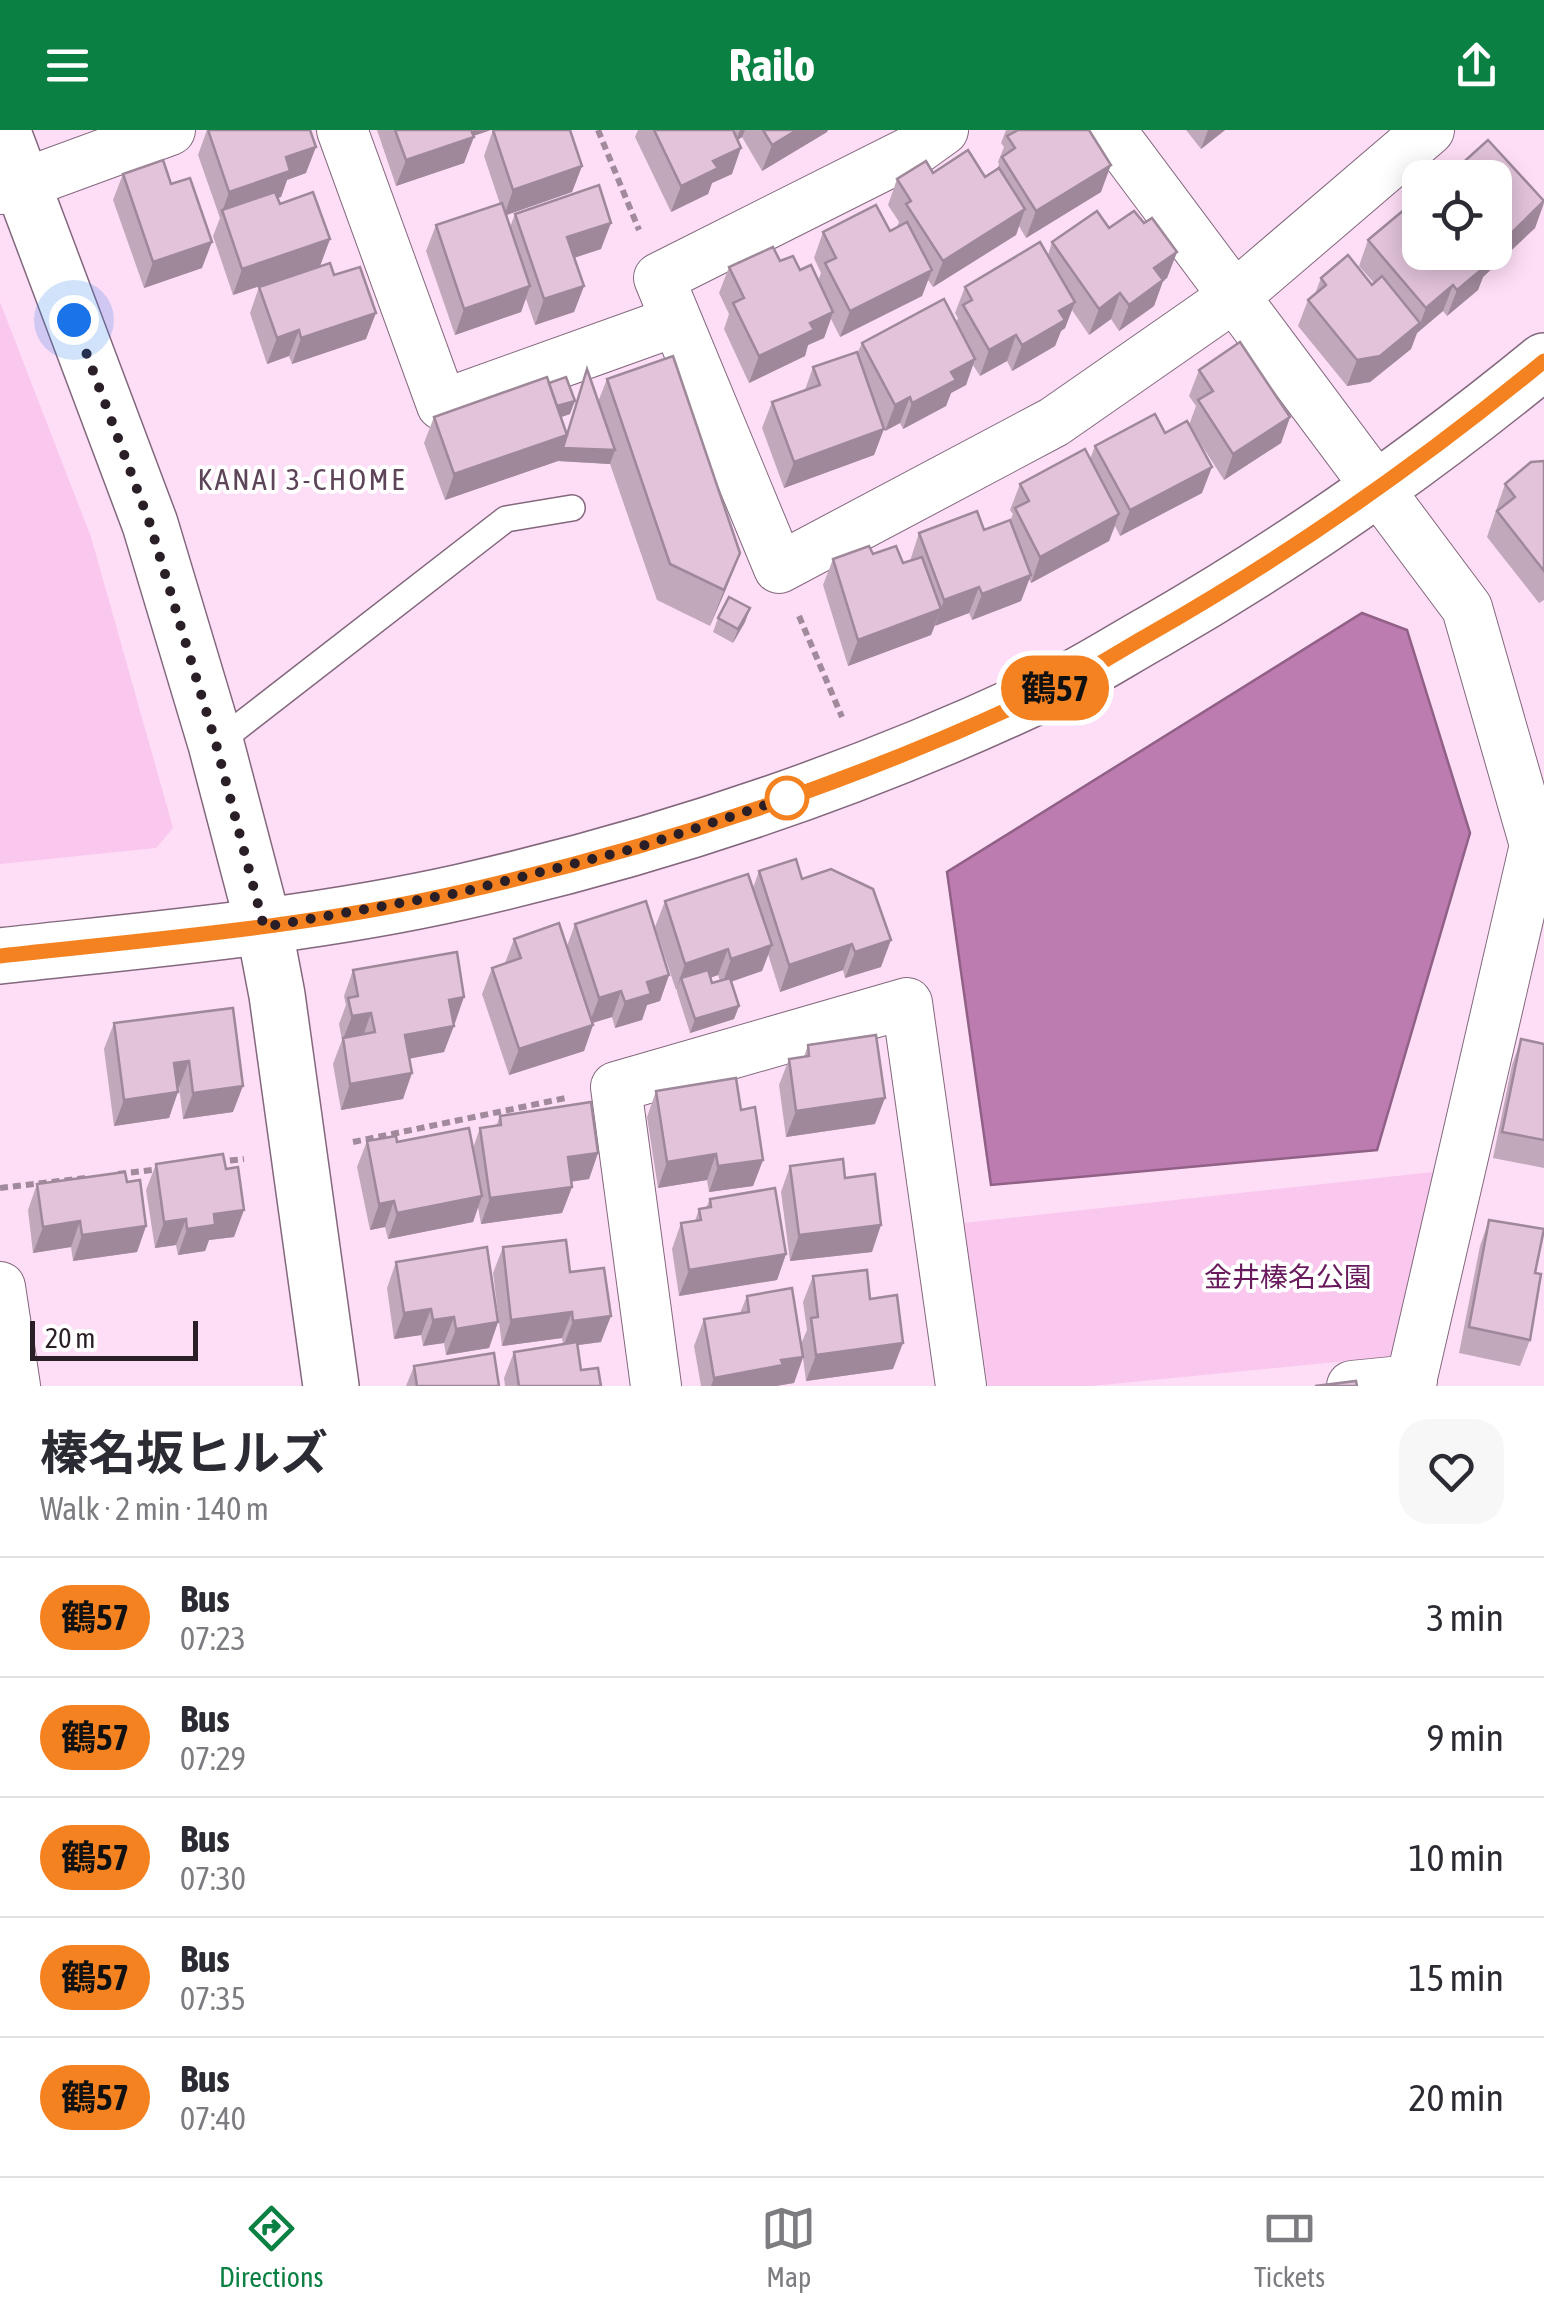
<!DOCTYPE html>
<meta charset="utf-8">
<style>
body{margin:0;font-family:"Asap Condensed","Noto Sans JP",sans-serif;background:#f7f7f7;color:#2b2b33;height:100vh;display:flex;flex-direction:column;font-size:38px;white-space:nowrap}
*{box-sizing:border-box;margin:0}
p{font-size:32px;color:#7c7c81}
.icon{flex:none;width:55px;height:55px;fill:none;stroke:currentColor;stroke-width:2;stroke-linecap:round;stroke-linejoin:round}
.map{position:relative;height:1256px;overflow:hidden}
.sheet{display:flex;flex-direction:column;background:#fff;flex:1}
.sheet>*{flex:none}
.badge{padding:0 20px;border-radius:32px;font-size:35px;line-height:65px}
.controls{position:absolute;left:1402px;top:30px;display:grid;gap:20px}
.controls a{display:grid;place-items:center;width:110px;height:110px;border-radius:20px;background:#fff;box-shadow:0 5px 25px #0003;font-size:50px}
.scale{position:absolute;left:30px;bottom:25px;width:168px;box-sizing:border-box;padding-left:10px;border:5px solid #2a1e27;border-top:0;font-size:28px;line-height:35px;white-space:nowrap;color:#2a1e27;-webkit-text-stroke:8px #fff;paint-order:stroke}
.you{position:absolute;width:50px;height:50px;margin:-25px;border:8px solid #fff;border-radius:50%;background:#1a73e8;box-shadow:0 0 0 15px #1a73e833}
.map>.badge{position:absolute;translate:-50% -50%;box-shadow:0 0 0 5px #fff}
.round{display:grid;place-items:center;flex:none;width:105px;height:105px;border-radius:30px;background:#f7f7f7}
.headline{display:flex;align-items:center;justify-content:space-between;height:170px;padding:0 40px}
h1{font-size:48px;font-weight:700;line-height:75px}
ul{padding:0;list-style:none}
li{display:flex;align-items:center;gap:30px;height:120px;padding:0 40px;border-top:2px solid #e1e1e2}
li div{flex:1}
li b{display:block;font-size:38px}
li em{font-style:normal}
li .badge{min-width:110px;font-weight:700;text-align:center}
header{display:flex;justify-content:space-between;align-items:center;height:130px;padding:0 40px;background:#0b8043;color:#fff;font-size:45px;font-weight:700}
.tab-bar{display:flex;justify-content:space-around;align-items:center;height:140px;border-top:2px solid #e1e1e2;background:#fff;font-size:28px;color:#7c7c81}
.tab-bar a{display:grid;justify-items:center;gap:5px}
.tab-bar .active{color:#0b8043}
.map>svg:first-child{display:block}
.green{fill:#fac7ef}
.water{fill:#bd7cb0;stroke:#916087;stroke-width:2.5}
.lines{fill:none;stroke-linecap:round;stroke-linejoin:round}
.service-casing{stroke:#83687d;stroke-width:28}
.minor-casing{stroke:#83687d;stroke-width:52}
.tertiary-casing{stroke:#83687d;stroke-width:58}
.path{stroke:#a18a9b;stroke-width:6;stroke-dasharray:8 5;stroke-linecap:butt}
.service{stroke:#fff;stroke-width:25}
.minor{stroke:#fff;stroke-width:50}
.tertiary{stroke:#fff;stroke-width:55}
.wall{fill:#c2a8bb;fill-rule:evenodd}
.shaded-wall{fill:#9e8899}
.building{fill:#e2c3da;stroke:#9e8899;stroke-width:2.5}
.line-casing{stroke:#fff;stroke-width:22}
.line{stroke:#f58220;stroke-width:15}
.walk{stroke:#2a1e27;stroke-width:10;stroke-dasharray:0 18}
.stop-dot{fill:#fff;stroke:#f58220;stroke-width:5}
.labels{text-anchor:middle;stroke-width:8;stroke-linejoin:round;paint-order:stroke}
.park-label{font-size:28px;fill:#681a5d;stroke:#fff}
.neighbourhood-label{font-size:30px;letter-spacing:2.5px;fill:#5d4458;stroke:#fff}
</style>
<header><svg class="icon" aria-label="menu" viewBox="0 0 24 24"><path d="M4 6h16M4 12h16M4 18h16"/></svg>Railo<svg class="icon" aria-label="share" viewBox="0 0 24 24"><path d="M12 15V3M7 8l5-5 5 5M5 13v7h14v-7"/></svg></header>
<div class="map">
<svg width="1544" height="1256" viewBox="0 0 1544 1256">
<rect width="100%" height="100%" fill="#fedef6"/>
<g class="green">
<polygon points="0,172 91,407 173,698 156,718 0,734"/>
<polygon points="1433,1042 1396,1226 1092,1256 988,1256 963,1093"/>
</g>
<polygon class="water" points="1362,483 1407,500 1470,703 1377,1020 991,1055 947,742"/>
<g class="lines">
<defs>
<polyline id="service" points="216,614 506,389 572,378"/>
<g id="minor">
<polyline points="342,0 442,275 676,191"/>
<polyline points="943,0 918,18 659,148 779,438 1054,292 1235,166 1429,0"/>
<polyline points="1110,0 1467,478 1535,715 1410,1256"/>
<polyline points="0,59 23,54 170,0"/>
<polyline points="0,1157 15,1256"/>
<polyline points="656,1256 616,957 907,873 961,1256"/>
<polyline points="1352,1256 1412,1250"/>
</g>
<g id="tertiary">
<polyline points="2,0 150,394 216,614 264,797 277,865 331,1256"/>
<path d="M 0,826 C 154,809 309,796 461,762 C 664,716 863,649 1052,559 C 1087,542 1121,520 1155,501 C 1292,422 1422,331 1544,231"/>
</g>
</defs>
<use href="#service" class="service-casing"/>
<use href="#minor" class="minor-casing"/>
<use href="#tertiary" class="tertiary-casing"/>
<g class="path">
<polyline points="598,0 639,100"/>
<polyline points="799,486 842,587"/>
<polyline points="353,1012 566,968"/>
<polyline points="217,1032 244,1029"/>
<polyline points="118,1044 160,1039"/>
<polyline points="0,1058 85,1048"/>
</g>
<use href="#service" class="service"/>
<use href="#minor" class="minor"/>
<use href="#tertiary" class="tertiary"/>
</g>
<g class="wall">
<polygon points="207,0 310,0 306,43 287,50 281,67 277,68 280,74 330,109 320,136 233,165 213,106 220,88 198,25"/>
<polygon points="377,0 491,0 473,6 464,33 396,56"/>
<polygon points="493,0 582,36 572,62 506,85 510,97 515,84 601,119 574,128 584,156 574,182 535,195 526,169 521,182 455,205 426,121 436,95 500,74 484,26"/>
<polygon points="638,0 828,0 827,2 762,41 742,7 738,10 732,44 712,53 708,64 671,82 635,7"/>
<polygon points="1006,0 1089,0 1101,62 1026,108 1019,96 1016,105 933,157 928,150 922,166 840,207 831,189 824,208 808,215 805,226 749,253 724,199 729,184 719,163 729,137 780,131 818,151 821,143 814,128 823,102 890,101 897,97 899,92 888,75 897,49 933,43 985,47 997,40 999,34 998,32 1004,17 1001,13"/>
<polygon points="1186,0 1225,0 1201,19"/>
<polygon points="123,44 171,54 202,138 144,158 113,70"/>
<polygon points="1544,71 1535,98 1483,147 1478,160 1447,186 1443,181 1417,203 1411,219 1370,252 1347,256 1298,196 1308,170 1315,164 1321,148 1372,155 1374,153 1359,136 1368,110 1420,122 1495,122"/>
<polygon points="1144,93 1177,122 1167,148 1163,151 1154,176 1119,201 1111,189 1089,205 1072,180 1065,198 1061,201 1055,216 1012,241 1007,231 980,246 973,235 966,255 951,263 946,276 903,299 900,293 885,301 884,298 874,325 784,358 762,298 772,272 805,260 813,237 857,224 862,213 956,193 958,188 955,183 965,157 1048,125 1052,112 1109,98"/>
<polygon points="334,145 366,209 292,234 289,226 267,234 250,183 259,157"/>
<polygon points="1199,240 1290,287 1281,313 1224,350 1197,308 1202,363 1120,406 1115,396 1109,411 1031,453 1029,449 1021,471 972,490 969,483 935,495 931,505 848,536 823,455 833,429 873,424 903,433 910,431 919,403 984,400 1010,391 1013,384 1010,380 1020,354 1090,329 1095,316 1165,303 1189,295 1196,276 1189,266"/>
<polygon points="607,249 726,459 710,496 657,470 610,334 558,331 445,370 424,313 434,287 549,253 570,284 561,287 567,303 598,272"/>
<polygon points="1544,331 1544,470 1539,473 1487,407 1505,354"/>
<polygon points="750,478 745,492 733,513 713,502 718,488"/>
<path d="M 759,741 L 802,749 L 881,837 L 845,848 L 843,840 L 780,862 L 768,824 L 762,841 L 731,851 L 739,876 L 734,889 L 690,903 L 677,862 L 677,859 L 676,860 L 655,797 L 665,771 L 753,758 ZM 718,845 L 720,851 L 712,853 L 710,848 Z"/>
<polygon points="575,794 669,845 660,871 647,875 642,890 615,898 612,887 592,893 593,895 584,921 509,945 482,864 492,838 505,833 514,809 567,816"/>
<polygon points="353,840 455,893 453,894 444,922 409,929 403,969 341,980 333,934 342,910 339,894 346,875 344,866"/>
<polygon points="233,878 233,982 183,989 179,957 178,958 169,988 114,996 104,919 114,893"/>
<polygon points="1521,909 1544,914 1544,1038 1493,1028 1512,935"/>
<polygon points="808,915 875,994 786,1007 779,955 789,929 804,927"/>
<polygon points="656,961 741,980 763,1030 753,1056 709,1062 707,1050 658,1058 647,987"/>
<polygon points="500,986 598,1023 589,1049 571,1052 572,1057 562,1083 481,1094 478,1077 473,1092 388,1109 385,1097 370,1100 357,1037 367,1011 473,1018 480,998 496,996"/>
<polygon points="156,1034 234,1107 209,1110 205,1121 178,1125 176,1115 155,1118 146,1060"/>
<polygon points="790,1036 845,1048 872,1122 790,1131 781,1062"/>
<polygon points="127,1052 146,1096 137,1122 73,1131 71,1117 33,1123 28,1080 37,1054"/>
<polygon points="710,1069 786,1124 777,1150 679,1166 672,1119 681,1093 695,1091 699,1079 706,1078"/>
<polygon points="1489,1090 1535,1143 1530,1210 1520,1236 1459,1223 1480,1116"/>
<polygon points="503,1117 570,1142 601,1212 578,1215 581,1240 601,1256 505,1256 504,1248 514,1222 563,1214 562,1208 502,1216 493,1143"/>
<polygon points="396,1132 498,1192 489,1218 446,1225 444,1213 423,1216 421,1205 394,1209 387,1158"/>
<polygon points="813,1146 870,1169 893,1239 806,1251 803,1228 794,1253 776,1256 701,1256 694,1216 704,1189 740,1183 747,1166 801,1214 807,1200 803,1172"/>
<polygon points="414,1236 499,1256 406,1256"/>
</g>
<g class="shaded-wall">
<polygon points="473,0 491,0 470,7"/>
<polygon points="740,0 745,0 742,7 736,11"/>
<polygon points="797,0 828,0 827,2 762,41 772,15"/>
<polygon points="1208,0 1225,0 1201,19"/>
<polygon points="474,7 464,33 396,56 406,30"/>
<polygon points="316,17 306,43 287,50 281,67 224,86 222,80 220,88 229,62 286,27"/>
<polygon points="741,18 732,44 712,53 708,64 671,82 681,56 713,31"/>
<polygon points="1111,35 1101,62 1026,108 1036,81"/>
<polygon points="582,36 572,62 504,86 513,60"/>
<polygon points="1544,73 1535,98 1483,147 1478,160 1447,186 1457,160 1486,135 1491,122 1495,122 1495,119"/>
<polygon points="1025,79 1016,105 933,157 943,131"/>
<polygon points="611,93 601,119 558,133 567,107"/>
<polygon points="330,109 320,136 233,165 242,139"/>
<polygon points="212,112 202,138 144,158 153,132"/>
<polygon points="1177,122 1167,148 1163,151 1154,176 1119,201 1129,175 1154,138"/>
<polygon points="932,140 922,166 840,207 850,181"/>
<polygon points="1453,155 1443,181 1417,203 1411,219 1370,252 1347,256 1357,230 1420,194 1426,178"/>
<polygon points="530,156 521,182 455,205 464,179"/>
<polygon points="584,156 574,182 535,195 544,169"/>
<polygon points="1120,163 1111,189 1089,205 1099,179"/>
<polygon points="1075,172 1065,198 1061,201 1055,216 1012,241 1022,215 1059,181"/>
<polygon points="833,182 824,208 808,215 805,226 749,253 759,226 810,193"/>
<polygon points="376,183 366,209 292,234 301,208"/>
<polygon points="299,200 289,226 267,234 277,208"/>
<polygon points="1016,205 1007,231 980,246 989,220"/>
<polygon points="975,229 966,255 951,263 946,276 903,299 912,273 951,242"/>
<polygon points="910,267 900,293 885,301 895,275"/>
<polygon points="575,271 570,284 547,292 552,278"/>
<polygon points="1290,287 1281,313 1224,350 1233,324"/>
<polygon points="884,299 874,325 784,358 794,332"/>
<polygon points="567,305 615,320 610,334 558,331 445,370 454,344"/>
<polygon points="1212,337 1202,363 1120,406 1130,380"/>
<polygon points="1119,384 1109,411 1031,453 1040,427"/>
<polygon points="740,423 726,459 710,496 724,460"/>
<polygon points="1031,445 1021,471 972,490 982,464"/>
<polygon points="979,457 969,483 935,496 944,470"/>
<polygon points="750,478 745,492 733,513 738,499"/>
<polygon points="941,479 931,505 848,536 858,510"/>
<polygon points="891,810 881,837 845,848 855,822"/>
<polygon points="852,814 843,840 780,862 789,835"/>
<polygon points="772,815 762,841 722,855 731,829"/>
<polygon points="728,819 718,845 684,857 681,848 676,860 685,834"/>
<polygon points="669,845 660,871 647,875 642,890 615,898 625,872 647,852"/>
<polygon points="621,861 612,887 589,894 599,868"/>
<polygon points="464,867 455,893 440,896 449,870"/>
<polygon points="739,876 734,889 690,903 695,889"/>
<polygon points="371,883 362,909 342,912 352,886"/>
<polygon points="593,895 584,921 509,945 519,919"/>
<polygon points="454,896 444,922 396,931 405,905"/>
<polygon points="189,931 179,957 165,959 174,933"/>
<polygon points="412,943 403,969 341,980 350,954"/>
<polygon points="243,956 233,982 183,989 193,963"/>
<polygon points="178,962 169,988 114,996 124,970"/>
<polygon points="885,968 875,994 786,1007 796,981"/>
<polygon points="598,1023 589,1049 558,1053 568,1027"/>
<polygon points="716,1024 707,1050 658,1058 667,1032"/>
<polygon points="763,1030 753,1056 709,1062 718,1036"/>
<polygon points="572,1057 562,1083 481,1094 490,1068"/>
<polygon points="482,1066 473,1092 388,1109 397,1083"/>
<polygon points="394,1071 385,1097 370,1100 379,1074"/>
<polygon points="244,1080 234,1107 209,1110 205,1121 178,1125 187,1099 214,1084"/>
<polygon points="186,1089 176,1115 155,1118 164,1092"/>
<polygon points="80,1091 71,1117 33,1123 43,1097"/>
<polygon points="881,1095 872,1122 790,1131 799,1105"/>
<polygon points="146,1096 137,1122 73,1131 82,1105"/>
<polygon points="786,1124 777,1150 679,1166 689,1140"/>
<polygon points="431,1179 421,1205 394,1209 404,1183"/>
<polygon points="572,1182 562,1208 502,1216 511,1190"/>
<polygon points="611,1186 601,1212 563,1217 573,1191"/>
<polygon points="454,1187 444,1213 423,1216 433,1190"/>
<polygon points="498,1192 489,1218 446,1225 456,1199"/>
<polygon points="903,1213 893,1239 806,1251 816,1225"/>
<polygon points="803,1227 794,1253 776,1256 711,1256 714,1248 781,1230"/>
</g>
<g class="building">
<polygon points="208,0 310,0 316,17 286,27 290,41 229,62"/>
<polygon points="395,0 471,0 474,7 406,30"/>
<polygon points="493,0 570,0 582,36 513,60"/>
<polygon points="654,0 733,0 741,18 713,31 718,38 681,56"/>
<polygon points="763,0 797,0 772,15"/>
<polygon points="1018,0 1089,0 1111,35 1036,81 1002,27 1015,18 1007,6"/>
<polygon points="1488,10 1544,71 1495,119 1495,48 1447,47"/>
<polygon points="968,20 985,47 999,38 1025,79 943,131 906,74 911,71 897,49 926,31 933,43"/>
<polygon points="163,30 171,54 190,48 212,112 153,132 123,44"/>
<polygon points="599,55 611,93 567,107 584,156 544,169 515,84"/>
<polygon points="275,62 280,74 313,62 330,109 242,139 222,80"/>
<polygon points="502,73 530,156 464,179 436,95"/>
<polygon points="876,75 890,101 907,92 932,140 850,181 825,133 836,128 823,102"/>
<polygon points="1405,79 1420,97 1420,122 1478,122 1488,134 1457,160 1453,155 1426,178 1368,110"/>
<polygon points="1097,81 1109,98 1134,81 1144,93 1152,88 1177,122 1154,138 1163,150 1129,175 1120,163 1099,179 1052,112"/>
<polygon points="1040,112 1075,172 1059,181 1065,190 1022,215 1016,205 989,220 963,175 972,170 965,157"/>
<polygon points="773,117 780,131 793,126 800,140 811,135 833,182 810,193 814,200 759,226 733,173 744,168 729,137"/>
<polygon points="1348,125 1372,155 1382,146 1420,193 1380,226 1357,230 1308,170 1326,155 1321,148"/>
<polygon points="330,133 334,145 360,137 376,183 301,208 299,200 277,208 259,157"/>
<polygon points="944,169 975,229 951,242 956,250 912,273 910,267 895,275 862,213"/>
<polygon points="1240,212 1290,287 1233,324 1198,270 1213,261 1199,240"/>
<polygon points="857,222 884,299 794,332 772,272 820,255 813,237"/>
<polygon points="673,226 740,423 724,460 670,434 607,249"/>
<polygon points="587,239 615,320 563,318"/>
<polygon points="547,247 567,305 454,344 434,287"/>
<polygon points="566,247 575,271 557,276 549,253"/>
<polygon points="1155,284 1165,303 1187,291 1212,337 1130,380 1095,316"/>
<polygon points="1085,319 1119,384 1040,427 1015,378 1029,371 1020,354"/>
<polygon points="1544,331 1544,441 1497,381 1515,367 1505,354 1531,332"/>
<polygon points="977,381 984,400 1010,390 1031,445 982,464 979,457 944,470 919,403"/>
<polygon points="869,416 873,424 896,416 903,433 922,427 941,479 858,510 833,429"/>
<polygon points="729,467 750,478 738,499 718,488"/>
<polygon points="796,729 802,749 831,739 873,759 891,810 855,822 852,814 789,835 759,741"/>
<polygon points="748,744 772,815 731,829 728,819 685,834 665,771"/>
<polygon points="646,771 669,845 647,852 651,864 625,872 621,861 599,868 575,794"/>
<polygon points="559,793 593,895 519,919 492,838 521,828 514,809"/>
<polygon points="457,822 464,867 449,870 454,896 405,905 412,943 350,954 343,908 375,902 371,883 352,886 348,868 358,866 353,840"/>
<polygon points="708,840 712,853 730,848 739,876 695,889 681,848"/>
<polygon points="233,878 243,956 193,963 189,931 174,933 178,962 124,970 114,893"/>
<polygon points="876,905 885,968 796,981 789,929 809,926 808,915"/>
<polygon points="1521,909 1544,914 1544,1010 1502,1002"/>
<polygon points="736,948 741,980 755,977 763,1030 718,1036 716,1024 667,1032 656,961"/>
<polygon points="591,972 598,1023 568,1027 572,1057 490,1068 480,998 501,995 500,986"/>
<polygon points="469,998 482,1066 397,1083 394,1071 379,1074 367,1011 396,1006 397,1012"/>
<polygon points="223,1024 226,1039 238,1037 244,1080 214,1084 215,1095 187,1099 186,1089 164,1092 156,1034"/>
<polygon points="843,1029 845,1048 875,1044 881,1095 799,1105 790,1036"/>
<polygon points="125,1042 127,1052 140,1050 146,1096 82,1105 80,1091 43,1097 37,1054"/>
<polygon points="775,1058 786,1124 689,1140 681,1093 701,1090 699,1079 711,1077 710,1069"/>
<polygon points="1489,1090 1544,1099 1535,1143 1541,1144 1530,1210 1469,1197"/>
<polygon points="566,1110 570,1142 604,1138 611,1186 573,1191 572,1182 511,1190 503,1117"/>
<polygon points="487,1117 498,1192 456,1199 454,1187 433,1190 431,1179 404,1183 396,1132"/>
<polygon points="867,1140 870,1169 897,1165 903,1213 816,1225 811,1188 818,1187 813,1146"/>
<polygon points="792,1158 803,1227 781,1230 783,1235 714,1248 704,1189 749,1182 747,1166"/>
<polygon points="577,1212 581,1240 598,1238 601,1256 519,1256 514,1222"/>
<polygon points="494,1223 499,1256 417,1256 414,1236"/>
<polygon points="1356,1251 1357,1256 1315,1256"/>
</g>
<g class="lines">
<defs>
<path id="line" d="M 0,826 C 154,809 310,797 461,762 C 664,716 864,649 1052,559 C 1085,544 1116,523 1148,505 C 1287,426 1420,333 1544,231"/>
</defs>
<use href="#line" class="line-casing"/>
<use href="#line" class="line"/>
<polyline class="walk" points="74,190 150,394 216,614 264,797 458,763 636,718 799,664 787,668"/>
</g>
<circle class="stop-dot" cx="787" cy="668" r="20"/>
<g class="labels">
<g class="park-label">
<text x="1288" y="1157">金井榛名公園</text>
</g>
<g class="neighbourhood-label">
<text x="302" y="360">KANAI 3-CHOME</text>
</g>
</g>
</svg>
<div class="controls">
<a><svg class="icon" aria-label="locate" viewBox="0 0 24 24"><circle cx="12" cy="12" r="6"/><path d="M12 2v4M12 18v4M2 12h4M18 12h4"/></svg></a>
</div>
<div class="scale">20 m</div>
<div class="you" style="left:74px;top:190px"></div>
<b class="badge" style="left:1055px;top:558px;background:#f58220;color:#111">鶴57</b>
</div>
<section class="sheet">
<div class="headline"><div><h1>榛名坂ヒルズ</h1><p>Walk · 2 min · 140 m</p></div><a class="round"><svg class="icon" aria-label="heart" viewBox="0 0 24 24"><path d="M12 20l-8-8c-3-5 5-10 8-4 3-6 11-1 8 4z"/></svg></a></div>
<ul>
<li><span class="badge" style="background:#f58220;color:#111">鶴57</span><div><b>Bus</b><p>07:23</p></div><em>3 min</em></li>
<li><span class="badge" style="background:#f58220;color:#111">鶴57</span><div><b>Bus</b><p>07:29</p></div><em>9 min</em></li>
<li><span class="badge" style="background:#f58220;color:#111">鶴57</span><div><b>Bus</b><p>07:30</p></div><em>10 min</em></li>
<li><span class="badge" style="background:#f58220;color:#111">鶴57</span><div><b>Bus</b><p>07:35</p></div><em>15 min</em></li>
<li><span class="badge" style="background:#f58220;color:#111">鶴57</span><div><b>Bus</b><p>07:40</p></div><em>20 min</em></li>
</ul>
</section>
<nav class="tab-bar">
<a class="active"><svg class="icon" aria-label="directions" viewBox="0 0 24 24"><path d="M12 3l9 9-9 9-9-9zM9 14v-3h6M13 9l2 2-2 2"/></svg>Directions</a>
<a><svg class="icon" aria-label="map" viewBox="0 0 24 24"><path d="M3 6l6-2 6 2 6-2v14l-6 2-6-2-6 2zM9 4v14M15 6v14"/></svg>Map</a>
<a><svg class="icon" aria-label="tickets" viewBox="0 0 24 24"><path d="M3 7h18v10H3zM15 7v10"/></svg>Tickets</a>
</nav>
